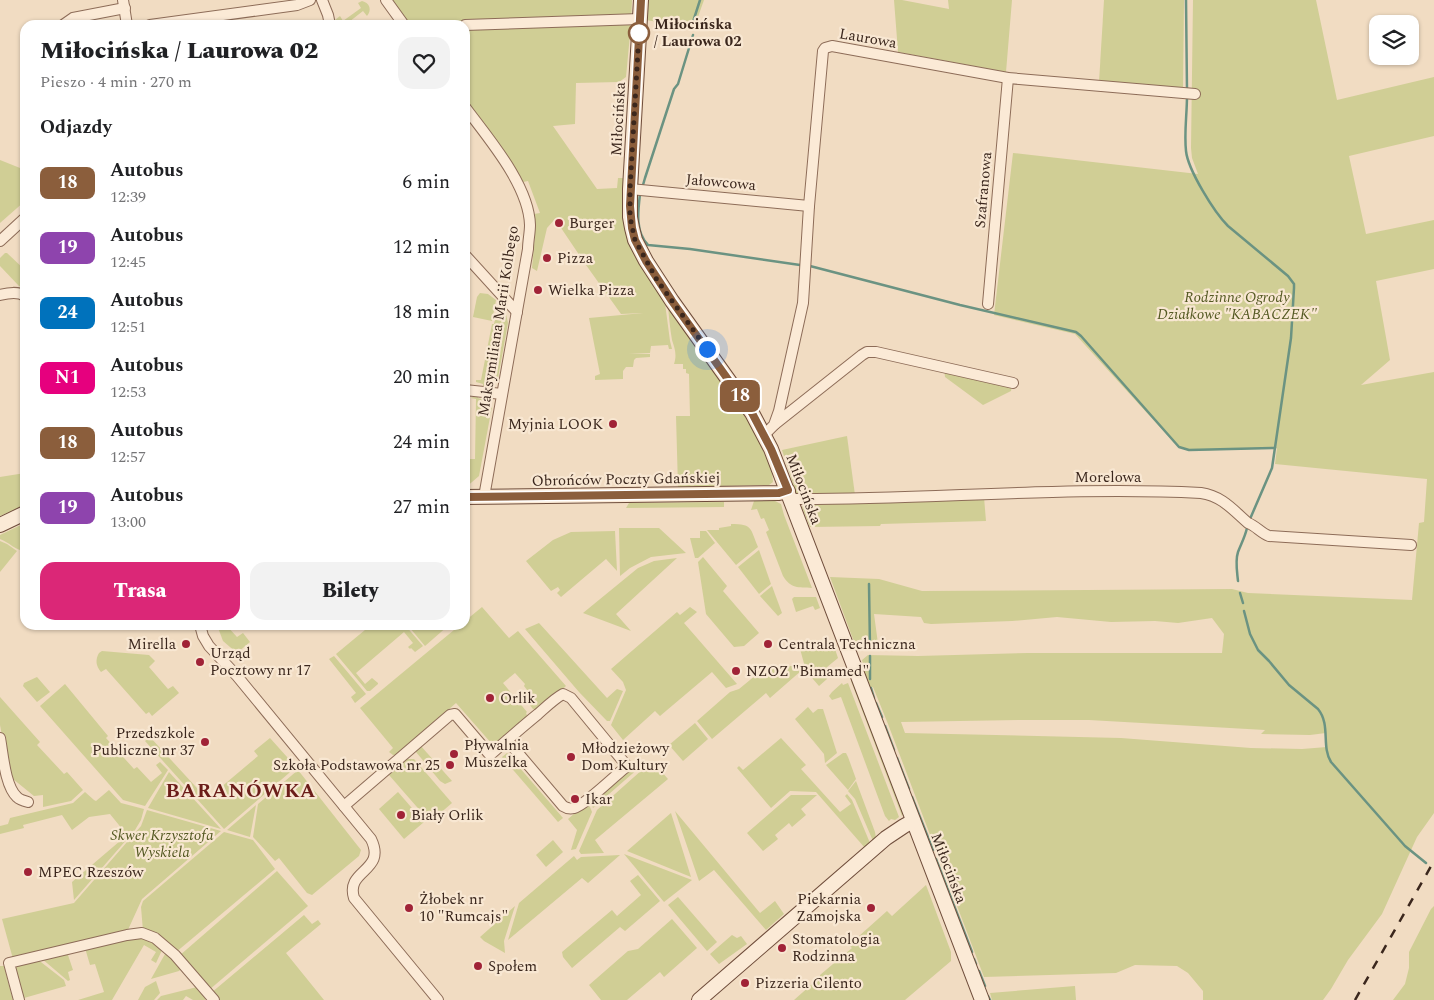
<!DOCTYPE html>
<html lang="pl">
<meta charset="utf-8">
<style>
body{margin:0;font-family:Spectral,serif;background:#f2f2f2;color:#202124;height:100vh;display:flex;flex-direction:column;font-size:19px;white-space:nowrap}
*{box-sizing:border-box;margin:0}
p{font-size:16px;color:#757577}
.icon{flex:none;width:28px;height:28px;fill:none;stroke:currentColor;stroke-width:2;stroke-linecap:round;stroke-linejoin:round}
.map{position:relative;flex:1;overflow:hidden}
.details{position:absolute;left:20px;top:20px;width:450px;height:610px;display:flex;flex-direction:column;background:#fff;border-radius:15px;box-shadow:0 1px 4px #0004}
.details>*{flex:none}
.badge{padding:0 10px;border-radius:8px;font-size:18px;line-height:32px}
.tools{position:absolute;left:1369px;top:15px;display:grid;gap:10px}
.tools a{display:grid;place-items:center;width:50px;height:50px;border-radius:10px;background:#fff;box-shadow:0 1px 4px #0004;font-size:25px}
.you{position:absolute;width:25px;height:25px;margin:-12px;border:4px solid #fff;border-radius:50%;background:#1a73e8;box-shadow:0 0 0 8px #1a73e833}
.map>.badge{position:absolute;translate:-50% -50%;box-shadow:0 0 0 2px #fff}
h2{padding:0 20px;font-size:19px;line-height:45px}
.round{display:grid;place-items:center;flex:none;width:52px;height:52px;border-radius:15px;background:#f2f2f2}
.overview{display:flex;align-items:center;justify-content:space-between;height:85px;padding:0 20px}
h1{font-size:24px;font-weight:800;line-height:38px}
.action{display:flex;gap:10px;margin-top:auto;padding:10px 20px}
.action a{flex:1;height:58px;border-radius:15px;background:#db2777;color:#fff;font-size:20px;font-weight:800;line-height:58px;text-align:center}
.action a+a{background:#f2f2f2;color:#202124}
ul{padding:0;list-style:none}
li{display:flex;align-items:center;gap:15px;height:65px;padding:0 20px}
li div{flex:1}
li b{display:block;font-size:19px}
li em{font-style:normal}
li .badge{min-width:55px;font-weight:700;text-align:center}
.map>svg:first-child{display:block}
.green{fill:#d0ce95;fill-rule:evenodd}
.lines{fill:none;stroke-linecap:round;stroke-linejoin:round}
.stream{stroke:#6b9382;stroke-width:2.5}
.street-casing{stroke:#8d6c58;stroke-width:12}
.secondary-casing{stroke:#6f4d3b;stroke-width:16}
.street{stroke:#fbead6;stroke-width:10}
.secondary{stroke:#fbead6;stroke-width:14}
.rail{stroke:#3b271d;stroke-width:2.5;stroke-dasharray:9 9;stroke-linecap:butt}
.line-casing{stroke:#fff;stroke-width:11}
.line{stroke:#8b5e3c;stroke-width:8}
.walk{stroke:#3b271d;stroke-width:5;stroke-dasharray:0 9}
.stop-dot{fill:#fff;stroke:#8b5e3c;stroke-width:2.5}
.poi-dot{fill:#a02337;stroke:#f8e7d2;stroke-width:2}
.labels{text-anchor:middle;stroke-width:4.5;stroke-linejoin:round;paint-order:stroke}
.stop-label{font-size:15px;font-weight:bold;fill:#3b271d;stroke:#f8e7d2;text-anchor:start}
.street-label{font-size:15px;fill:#3b271d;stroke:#f8e7d2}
.poi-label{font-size:15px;fill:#3b271d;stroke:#f8e7d2;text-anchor:start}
.park-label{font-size:15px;font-style:italic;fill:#545922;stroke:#f8e7d2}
.district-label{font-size:20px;font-weight:bold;letter-spacing:1px;fill:#6b1d19;stroke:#f8e7d2}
</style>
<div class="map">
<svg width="1434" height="1000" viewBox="0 0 1434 1000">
<rect width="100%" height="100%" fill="#f1dcc2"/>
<g class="green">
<polygon points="391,0 632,0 631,24 626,77 619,82 576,83 575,124 553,126 597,189 617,188 618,178 625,178 625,230 631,247 645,273 665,303 670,341 672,349 669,349 668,345 651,346 650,353 629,354 650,354 650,357 636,358 634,360 633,367 626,367 623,371 623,379 595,380 595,376 600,374 589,318 643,313 621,314 586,265 555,219 547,228 537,271 532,268 535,234 534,214 540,213 528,181 523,182 465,100 465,27 490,22 410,25"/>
<polygon points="648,0 704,0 694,28 646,20"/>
<polygon points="894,0 902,0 949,9 948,0 1012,0 1006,72 898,52"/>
<polygon points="1104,0 1184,0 1183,89 1099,82"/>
<path d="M 1193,0 L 1316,0 L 1337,100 L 1434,77 L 1434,136 L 1349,156 L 1366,234 L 1434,220 L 1434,269 L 1376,281 L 1390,360 L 1361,385 L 1434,372 L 1434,813 L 1417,837 L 1382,914 L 1348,960 L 1331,989 L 1323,1000 L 1203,1000 L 1203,991 L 1188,973 L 1177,966 L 1135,965 L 1116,973 L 984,977 L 888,724 L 873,687 L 869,688 C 865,679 865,670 862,660 L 868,655 L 918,656 L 1028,653 L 1222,653 L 1224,634 L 1212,618 L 1178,623 L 1155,621 L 1111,622 L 1057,617 L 1012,621 L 931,624 L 924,623 L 921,617 L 874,614 L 879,651 L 857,650 L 830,577 L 879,579 L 922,591 L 1232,589 L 1248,593 L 1412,600 L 1419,523 L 1424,522 L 1427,479 L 1275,464 L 1277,448 L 1189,451 L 1178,447 L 1075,334 L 994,315 L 1013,153 L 1198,174 L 1192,158 L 1191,148 ZM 1018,720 L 1089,720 L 1265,730 L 1261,734 L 1310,735 L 1326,733 L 1327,747 L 1302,749 L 1251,748 L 1121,738 L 905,733 L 901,722 Z"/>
<path d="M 362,1 C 370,3 372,10 367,16 L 363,11 L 345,25 L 335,25 L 335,20 L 340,16 L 343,21 L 361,8 L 358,3 Z"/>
<polygon points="0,160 25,170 25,201 0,223"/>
<polygon points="5,253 7,253 25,270 25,285 23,287 19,286 0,266 0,258"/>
<polygon points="480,293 488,294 496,300 492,321 473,317 477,297"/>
<path d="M 668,306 L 740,407 L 755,432 L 772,471 L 773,482 L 769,485 L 678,487 L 676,416 L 690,416 L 689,374 L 686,373 L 686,369 L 683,369 L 683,364 L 674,364 C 677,355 675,349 672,340 C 670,329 669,317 668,306 Z"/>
<polygon points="502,313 506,314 508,323 498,378 492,386 483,386 483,384 476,382 476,380 481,380 492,324 494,324 495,319 501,320"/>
<polygon points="944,367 1012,386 1011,391 983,405 945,377"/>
<polygon points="475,396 478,396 478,398 488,401 492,408 491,412 479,476 465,488 465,459 475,459 476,399 471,398"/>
<polygon points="847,436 855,495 809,496 796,493 782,450"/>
<polygon points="25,473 25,505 0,516 0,477"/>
<polygon points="984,497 986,521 881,524 880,526 810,527 802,507 809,503"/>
<path d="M 754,501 L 775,501 L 781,504 L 784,515 L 812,588 C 798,587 791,589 783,576 L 766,532 L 769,530 L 764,518 L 761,519 L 757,509 L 751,510 Z"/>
<polygon points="724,502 724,507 626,508 629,503"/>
<path d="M 25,523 L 25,551 C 16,551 9,542 0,539 L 0,535 Z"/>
<path d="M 731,524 C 753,524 750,528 758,547 L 736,565 L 707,530 L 719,530 L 719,528 L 731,526 Z"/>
<polygon points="619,528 659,528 686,553 651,557 630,568 620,576"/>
<polygon points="615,531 617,571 606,559 561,597 557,593 560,590 558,587 551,591 526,561 553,540 571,532"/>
<polygon points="700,531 706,531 715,543 698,558 695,558 690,538 700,538"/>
<polygon points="0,541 7,544 17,551 0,572"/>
<polygon points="759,550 771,584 759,594 738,567"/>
<polygon points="703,557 727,586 723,591 759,633 744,646 734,647 706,614 698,562"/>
<polygon points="677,558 616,614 631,631 583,613 638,568 654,561"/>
<polygon points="772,586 782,613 778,616 760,596"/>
<polygon points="794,597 816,597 820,608 815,610 813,606 796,612 792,599"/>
<polygon points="482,607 509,638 518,631 566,686 539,709 533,709 525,699 531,695 524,686 525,684 515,673 503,683 527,712 526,713 528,718 495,744 492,744 456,703 397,755 393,755 389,752 393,748 360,708 460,625 465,625 465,621"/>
<polygon points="690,607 697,612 684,623 737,684 726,688 712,672 660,716 655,711 623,740 611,725 626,690 623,682 611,669 677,612 680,615"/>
<polygon points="539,623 607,698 617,689 623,691 610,721 607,721 579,692 525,629"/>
<polygon points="217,625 226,625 237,637 243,633 250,642 237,653 223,641"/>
<polygon points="371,625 405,625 423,646 415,652 411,648 410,649 408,647 413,643 404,632 356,673 365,684 372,678 378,683 378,684 370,691 367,691 336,654"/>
<polygon points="449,625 425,646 410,628"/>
<polygon points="804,640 809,640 810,646 816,646 817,651 835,649 838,658 821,672 827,679 819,686 806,671 799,645"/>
<path d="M 102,651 L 149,655 L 155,661 L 149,667 L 168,689 L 173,686 L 179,693 L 152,716 L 149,712 L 146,714 L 106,669 L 101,672 C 96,666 95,660 99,653 Z"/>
<polygon points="334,656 366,694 355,703 351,697 356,693 329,659"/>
<polygon points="767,666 801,666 802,670 770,698 766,693 712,739 697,721 730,692 739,689"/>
<polygon points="37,677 50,692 37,702 23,686 24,683"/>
<polygon points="851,681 853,681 904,812 902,816"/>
<polygon points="842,683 843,685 848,683 899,817 895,820 891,819 889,821 885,816 841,697 832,700 829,696 832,692"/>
<polygon points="65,684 108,736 106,738 134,769 137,767 151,782 162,773 156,765 160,762 168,770 145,806 123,800 40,706"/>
<polygon points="0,697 40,742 37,745 64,774 67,772 83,790 71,801 43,807 43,795 34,796 13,779 8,768 0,725"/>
<polygon points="808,707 813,713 818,709 823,709 837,753 825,763 824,754 795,719"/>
<polygon points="695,723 708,739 683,761 669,745"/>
<polygon points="150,737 207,799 258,756 254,751 270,738 296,767 224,829 145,741"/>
<polygon points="781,738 806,765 801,769 840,812 851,804 845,796 847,794 852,800 870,843 865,848 816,792 790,791 771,808 737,768 739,766 743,770"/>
<polygon points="420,745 452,781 445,784 440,781 416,752 416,751"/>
<polygon points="507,753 563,818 558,822 502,757"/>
<polygon points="843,753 846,753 848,757 856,779 848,790 826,765"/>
<polygon points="407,759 414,759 452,803 430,822 389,775"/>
<polygon points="652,761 668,779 595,840 604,853 581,854 579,851 597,810"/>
<polygon points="635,762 640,767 593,808 590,800"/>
<polygon points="298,770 361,850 359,856 312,895 307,893 279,858 275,861 253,837 258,804"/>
<polygon points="169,772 221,829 148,808"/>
<polygon points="856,781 875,832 876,838 873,841 855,799 848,791"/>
<polygon points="109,790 121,803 144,809 141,820 135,830 74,900 72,882 127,835 110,814 89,817 72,830 62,815 23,825 24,828 0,834 0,826 8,824 10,818 73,803 85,792 94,800 96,801"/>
<polygon points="398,792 424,822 404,839 379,809"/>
<polygon points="791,795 817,795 801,809 806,815 792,827 789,823 775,835 778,839 763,851 747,833"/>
<polygon points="588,802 592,812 576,849 571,850 577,830 568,819"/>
<polygon points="256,805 250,837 227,830"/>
<polygon points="147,810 221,831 142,899 127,932 13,959 2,919 74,903 141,826"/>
<polygon points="675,811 760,913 775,901 784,914 766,930 714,870 699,881"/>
<polygon points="671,813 691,877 627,851"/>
<polygon points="224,832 253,840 275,869 175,953 143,931 141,907 143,901"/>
<polygon points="553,840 563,852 546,867 536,855"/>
<polygon points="624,854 692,880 664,902"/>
<polygon points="620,855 588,883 582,878 508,940 519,903 574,856 577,860 581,857"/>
<polygon points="277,871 308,906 209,990 179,956"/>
<polygon points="638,875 660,901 625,931 620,927 572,968 563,957 562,952 612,910 617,916 641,895 630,881"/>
<polygon points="926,885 951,952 951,961 905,1000 794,1000 820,977 820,975 852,948 849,945 887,911 892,916"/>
<polygon points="678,897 717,942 707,951 668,905"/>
<polygon points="515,906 504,941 505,953 484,941 480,937"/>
<polygon points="1434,906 1434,1000 1393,1000 1405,984 1409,968 1409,952 1431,909"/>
<polygon points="304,915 312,924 318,920 321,924 286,953 324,1000 217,1000 211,993"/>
<polygon points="672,919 697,948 664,977 660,972 627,1000 601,1000 589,985 628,951 638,949"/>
<polygon points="732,935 737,938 741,936 747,944 719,964 710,954"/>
<polygon points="130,937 146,938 162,950 156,963 151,960 156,952 144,945 112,1000 78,1000 104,992 95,964 90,965 85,948"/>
<polygon points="67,952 73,970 68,972 70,980 68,981 41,958"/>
<polygon points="165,954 169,954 181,969 179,971 151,979"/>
<polygon points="37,959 64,980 66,986 24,998 14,965"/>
<polygon points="0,966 4,966 13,1000 0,1000"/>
<polygon points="156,981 160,993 154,1000 138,1000 145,987"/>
<polygon points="1075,986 1076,1000 992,1000 990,993"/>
<polygon points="197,987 206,998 205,1000 193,1000 186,996 183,1000 157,1000 161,996"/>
</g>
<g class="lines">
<g class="stream">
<polyline points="1186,0 1187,90"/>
<polyline points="692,25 700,0"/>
<path d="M 1187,96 C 1187,114 1184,133 1186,151 C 1188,170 1214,212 1228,226 L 1288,276 L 1294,284 L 1294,288 L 1291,338 L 1272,468 L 1250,519"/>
<polyline points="643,185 645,178 674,89 678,84 693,35"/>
<path d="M 640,194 C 638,211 635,232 648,245 L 690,249 L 800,265"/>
<polyline points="810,266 960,305 1076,332 1081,336 1179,447 1189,450 1275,448"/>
<path d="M 1238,581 C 1237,571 1235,561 1238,552 C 1241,544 1245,537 1247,528"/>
<polyline points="869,584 870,648"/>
<polyline points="1240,593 1243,603"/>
<path d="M 1244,611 L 1250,634 L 1258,650 L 1269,661 L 1289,685 L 1318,709 C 1331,725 1321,746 1331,762 L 1405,846 L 1426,863"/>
<polyline points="870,679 870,656"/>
<polyline points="871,688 874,698"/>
<polyline points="876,703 882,717"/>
<polyline points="885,726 894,750"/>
<polyline points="897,758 909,789"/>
<polyline points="912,797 933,850"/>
<polyline points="936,859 972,952"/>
<polyline points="974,959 976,964"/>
<polyline points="979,971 985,986"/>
<polyline points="988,996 990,1000"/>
</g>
<defs>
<g id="street">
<polyline points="123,0 127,25"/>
<polyline points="322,0 328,15 330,25"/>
<polyline points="386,0 404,25"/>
<polyline points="63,25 73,18 125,8"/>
<polyline points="150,25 297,5 310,0"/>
<polyline points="465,25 640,19"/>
<path d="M 465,107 C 488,138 529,185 530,225 C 530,233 528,241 528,249 L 484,497"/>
<polyline points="630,189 809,206"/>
<polyline points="0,241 25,218"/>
<polyline points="465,255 517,312"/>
<path d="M 0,295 C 8,293 18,291 25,296"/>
<polyline points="988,304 1008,78"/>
<polyline points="465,390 502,394"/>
<polyline points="775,424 862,355 867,352 876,352 1013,383"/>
<polyline points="764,435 774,425 779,411 803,303 809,206 823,51 825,48 832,46 1008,78 1195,94"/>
<path d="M 791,499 C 927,500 1064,486 1201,493 C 1222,496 1233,510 1248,523 C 1256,526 1261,533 1269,536 L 1411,545"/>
<path d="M 200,625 L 203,636 L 209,646 L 237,676 L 371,839 C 387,872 345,869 354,898 L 438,1000"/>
<path d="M 0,738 C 3,754 5,786 17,797 C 20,800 24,801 28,802"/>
<path d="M 344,806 L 450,715 L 455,714 L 490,755 C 506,741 522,727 538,714 C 546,707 554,699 563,694 L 571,698 L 627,766 C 617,774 584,806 574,808 C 570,809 566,808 563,806 L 507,740"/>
<polyline points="19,1000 9,963 127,935 142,933 155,938 175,955 214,1000"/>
</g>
<g id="secondary">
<polyline points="641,0 630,189 630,217 632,228 635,240 646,261 672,301 752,413 771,449 982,1000"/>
<polyline points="465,497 779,493 788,491"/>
<polyline points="0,525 25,513"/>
<polyline points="699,1000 886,838 904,826 913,821"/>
</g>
</defs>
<use href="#street" class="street-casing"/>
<use href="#secondary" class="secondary-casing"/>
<use href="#street" class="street"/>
<use href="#secondary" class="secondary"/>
<polyline class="rail" points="1355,1000 1434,861"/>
</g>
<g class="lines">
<defs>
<polyline id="line" points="465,497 779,493 788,490 771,449 752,413 672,301 646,261 635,240 632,228 630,206 641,0"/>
</defs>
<use href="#line" class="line-casing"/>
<use href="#line" class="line"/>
<polyline class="walk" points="639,33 630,189 630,217 635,240 657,280 707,349"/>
</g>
<circle class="stop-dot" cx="639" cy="33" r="10"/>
<g class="poi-dot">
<circle cx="559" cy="223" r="5"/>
<circle cx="547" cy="258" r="5"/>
<circle cx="538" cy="290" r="5"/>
<circle cx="613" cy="424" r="5"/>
<circle cx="186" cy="644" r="5"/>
<circle cx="768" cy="644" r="5"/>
<circle cx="200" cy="662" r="5"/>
<circle cx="736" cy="671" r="5"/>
<circle cx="490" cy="698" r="5"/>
<circle cx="205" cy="742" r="5"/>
<circle cx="454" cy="754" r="5"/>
<circle cx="571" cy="757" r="5"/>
<circle cx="450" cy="765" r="5"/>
<circle cx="575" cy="799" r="5"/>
<circle cx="401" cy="815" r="5"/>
<circle cx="28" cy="872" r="5"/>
<circle cx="409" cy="908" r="5"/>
<circle cx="871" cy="908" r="5"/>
<circle cx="782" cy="948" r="5"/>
<circle cx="478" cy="966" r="5"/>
<circle cx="745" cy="983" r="5"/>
</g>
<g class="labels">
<g class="stop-label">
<text x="654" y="29">Miłocińska<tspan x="654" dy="17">/ Laurowa 02</tspan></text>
</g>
<g class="street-label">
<text transform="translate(868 38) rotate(10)" y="5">Laurowa</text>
<text transform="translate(618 119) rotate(-87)" y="5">Miłocińska</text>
<text transform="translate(721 182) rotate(5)" y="5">Jałowcowa</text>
<text transform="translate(983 190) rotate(-85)" y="5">Szafranowa</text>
<text transform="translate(498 321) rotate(-81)" y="5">Maksymiliana Marii Kolbego</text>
<text x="1108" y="482">Morelowa</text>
<text transform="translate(626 479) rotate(-1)" y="5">Obrońców Poczty Gdańskiej</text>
<text transform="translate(804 489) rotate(69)" y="5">Miłocińska</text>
<text transform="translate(949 868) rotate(69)" y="5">Miłocińska</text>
</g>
<g class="poi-label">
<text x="569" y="228">Burger</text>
<text x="557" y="263">Pizza</text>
<text x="548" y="295">Wielka Pizza</text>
<text x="603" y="429" text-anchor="end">Myjnia LOOK</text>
<text x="176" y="649" text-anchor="end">Mirella</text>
<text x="778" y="649">Centrala Techniczna</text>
<text x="210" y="658">Urząd<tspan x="210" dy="17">Pocztowy nr 17</tspan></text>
<text x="746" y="676">NZOZ "Bimamed"</text>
<text x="500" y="703">Orlik</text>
<text x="195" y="738" text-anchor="end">Przedszkole<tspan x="195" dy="17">Publiczne nr 37</tspan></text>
<text x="464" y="750">Pływalnia<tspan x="464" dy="17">Muszelka</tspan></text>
<text x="581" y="753">Młodzieżowy<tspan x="581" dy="17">Dom Kultury</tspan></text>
<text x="440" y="770" text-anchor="end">Szkoła Podstawowa nr 25</text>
<text x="585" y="804">Ikar</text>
<text x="411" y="820">Biały Orlik</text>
<text x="38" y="877">MPEC Rzeszów</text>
<text x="419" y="904">Żłobek nr<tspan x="419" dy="17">10 "Rumcajs"</tspan></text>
<text x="861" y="904" text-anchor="end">Piekarnia<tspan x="861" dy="17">Zamojska</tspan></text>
<text x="792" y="944">Stomatologia<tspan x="792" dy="17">Rodzinna</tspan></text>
<text x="488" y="971">Społem</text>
<text x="755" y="988">Pizzeria Cilento</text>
</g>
<g class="park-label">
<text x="1237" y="302">Rodzinne Ogrody<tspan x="1237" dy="17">Działkowe "KABACZEK"</tspan></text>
<text x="162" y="840">Skwer Krzysztofa<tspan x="162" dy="17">Wyskiela</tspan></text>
</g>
<g class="district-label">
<text x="241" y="797">BARANÓWKA</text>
</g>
</g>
</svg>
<div class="tools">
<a><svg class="icon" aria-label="layers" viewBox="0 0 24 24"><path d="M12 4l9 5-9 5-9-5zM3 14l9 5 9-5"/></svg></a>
</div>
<div class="you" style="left:707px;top:349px"></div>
<b class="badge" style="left:740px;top:396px;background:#8b5e3c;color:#fff">18</b>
<section class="details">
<div class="overview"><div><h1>Miłocińska / Laurowa 02</h1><p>Pieszo · 4 min · 270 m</p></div><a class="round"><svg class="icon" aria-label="heart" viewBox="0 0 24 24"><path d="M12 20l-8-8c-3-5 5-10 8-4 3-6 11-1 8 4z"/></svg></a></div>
<h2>Odjazdy</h2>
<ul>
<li><span class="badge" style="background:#8b5e3c;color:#fff">18</span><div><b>Autobus</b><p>12:39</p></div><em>6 min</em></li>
<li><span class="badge" style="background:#8e44ad;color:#fff">19</span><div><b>Autobus</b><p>12:45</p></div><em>12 min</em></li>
<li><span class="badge" style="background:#0072bc;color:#fff">24</span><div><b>Autobus</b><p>12:51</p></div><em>18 min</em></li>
<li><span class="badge" style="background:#e6007e;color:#fff">N1</span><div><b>Autobus</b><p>12:53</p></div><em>20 min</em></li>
<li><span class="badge" style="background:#8b5e3c;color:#fff">18</span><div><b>Autobus</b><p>12:57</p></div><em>24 min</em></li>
<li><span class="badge" style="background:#8e44ad;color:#fff">19</span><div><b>Autobus</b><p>13:00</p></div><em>27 min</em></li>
</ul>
<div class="action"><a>Trasa</a><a>Bilety</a></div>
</section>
</div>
